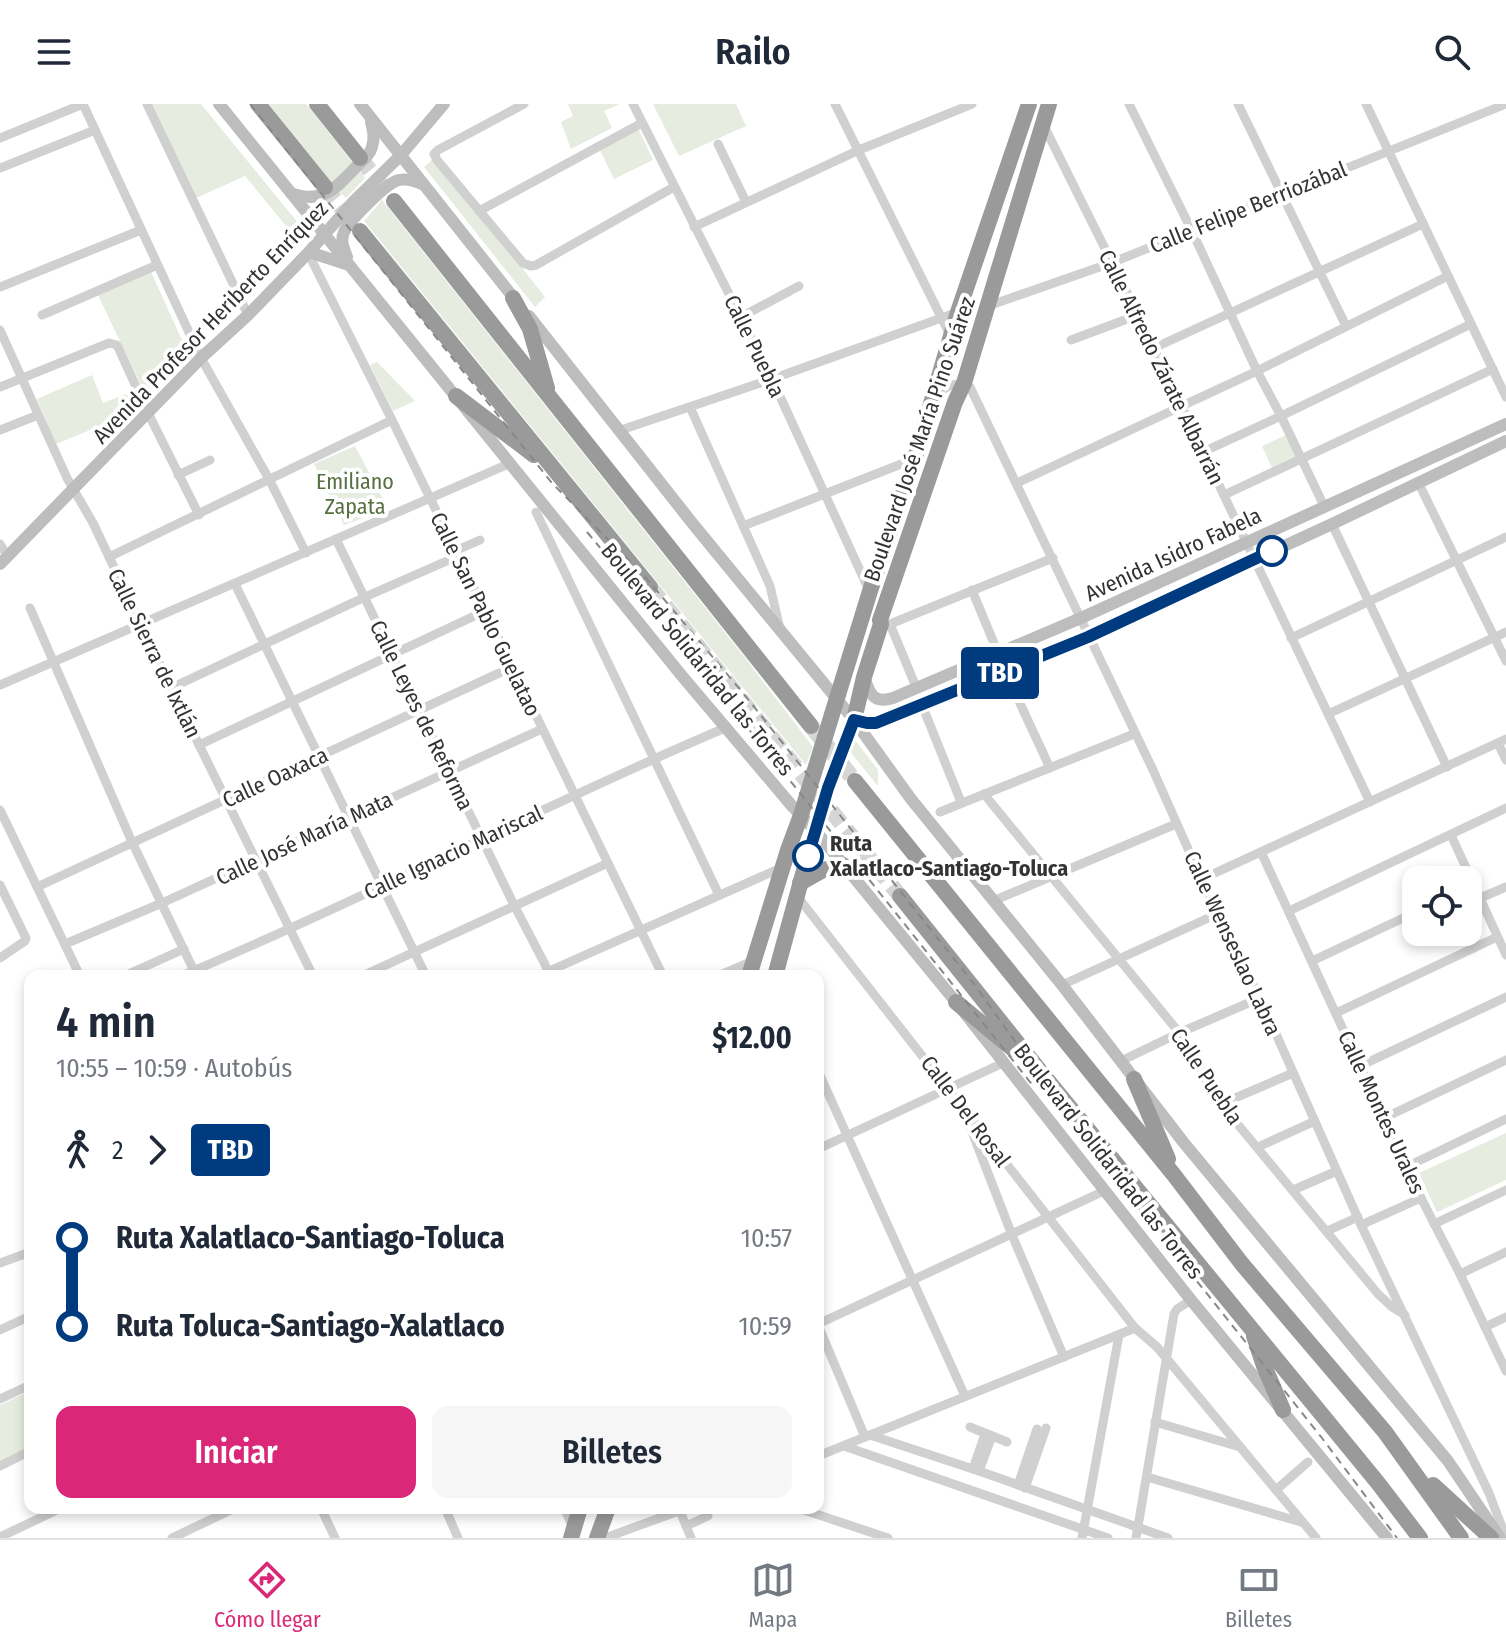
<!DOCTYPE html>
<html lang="es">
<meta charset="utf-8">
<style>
body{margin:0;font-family:"Fira Sans Condensed",sans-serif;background:#f6f6f7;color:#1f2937;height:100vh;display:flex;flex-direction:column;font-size:30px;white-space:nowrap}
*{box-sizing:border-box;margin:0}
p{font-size:26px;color:#747a83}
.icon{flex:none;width:44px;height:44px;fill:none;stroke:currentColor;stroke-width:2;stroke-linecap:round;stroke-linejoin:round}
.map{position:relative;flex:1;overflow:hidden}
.panel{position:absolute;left:24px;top:866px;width:800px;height:544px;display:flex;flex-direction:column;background:#fff;border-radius:16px;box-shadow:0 4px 12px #0003}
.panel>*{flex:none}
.badge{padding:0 16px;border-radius:6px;font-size:28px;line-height:52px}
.controls{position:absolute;left:1402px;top:762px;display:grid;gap:16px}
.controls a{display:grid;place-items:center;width:80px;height:80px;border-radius:16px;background:#fff;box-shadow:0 4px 12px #0003;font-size:40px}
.map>.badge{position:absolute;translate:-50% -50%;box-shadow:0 0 0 4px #fff}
.legs{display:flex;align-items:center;gap:12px;height:88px;padding:0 32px;font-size:26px}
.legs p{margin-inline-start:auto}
.head{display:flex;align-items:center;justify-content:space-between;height:136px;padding:0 32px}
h1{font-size:44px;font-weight:600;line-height:60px}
.action{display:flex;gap:16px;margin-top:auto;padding:16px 32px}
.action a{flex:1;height:92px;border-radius:16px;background:#db2777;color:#fff;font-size:32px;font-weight:600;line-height:92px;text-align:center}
.action a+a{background:#f6f6f7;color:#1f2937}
ul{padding:0 32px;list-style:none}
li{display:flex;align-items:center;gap:28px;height:88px;font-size:30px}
li i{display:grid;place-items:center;width:12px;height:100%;margin:0 10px;background:currentColor}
li i::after{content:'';width:20px;height:20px;margin:-10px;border:6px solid;border-radius:50%;background:#fff}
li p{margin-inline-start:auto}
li:first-child i{background:linear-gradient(#0000 50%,currentColor 0)}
li:last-child i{background:linear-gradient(currentColor 50%,#0000 0)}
header{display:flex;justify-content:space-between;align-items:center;height:104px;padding:0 32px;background:#fff;font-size:36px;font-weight:600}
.menu{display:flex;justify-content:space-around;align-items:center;height:112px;border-top:2px solid #e0e1e3;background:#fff;font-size:22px;color:#747a83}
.menu a{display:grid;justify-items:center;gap:4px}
.menu .on{color:#db2777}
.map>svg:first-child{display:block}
.green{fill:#e6ecdf}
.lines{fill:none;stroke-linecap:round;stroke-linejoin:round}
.highway-tunnel{stroke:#d6d6d6;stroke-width:16;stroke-dasharray:16 8;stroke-linecap:butt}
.street{stroke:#d0d0d0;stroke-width:9}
.secondary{stroke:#bdbdbd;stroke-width:12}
.highway{stroke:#9a9a9a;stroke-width:16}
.rail{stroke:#888;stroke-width:2;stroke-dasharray:8 6;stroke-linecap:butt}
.line-1-casing{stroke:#fff;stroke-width:18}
.line-1{stroke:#003b80;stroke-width:12}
.stop-1-dot{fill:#fff;stroke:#003b80;stroke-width:4}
.labels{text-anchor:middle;stroke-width:8;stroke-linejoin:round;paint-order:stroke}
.street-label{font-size:22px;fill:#333;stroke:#fff}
.park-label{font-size:22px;fill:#56703f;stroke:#fff}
.stop-label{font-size:22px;font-weight:bold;fill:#333;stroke:#fff;text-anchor:start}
</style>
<header><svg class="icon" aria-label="menu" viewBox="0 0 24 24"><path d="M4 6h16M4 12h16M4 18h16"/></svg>Railo<svg class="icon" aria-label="search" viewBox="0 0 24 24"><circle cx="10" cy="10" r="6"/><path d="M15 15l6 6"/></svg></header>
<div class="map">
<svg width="1506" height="1434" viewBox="0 0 1506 1434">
<rect width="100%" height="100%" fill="#fff"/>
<g class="green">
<polygon points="150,0 201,0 303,125 296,134 245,72 196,94"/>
<polygon points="269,0 306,0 365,74 346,94 331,79"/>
<polygon points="568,0 620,0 604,7 612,24 571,45 561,18 573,12"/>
<polygon points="653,0 736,0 746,22 679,52"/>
<polygon points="638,24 653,56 614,75 600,46"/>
<polygon points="435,53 545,193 535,203 424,63"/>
<polygon points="382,96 746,555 813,643 806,661 364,117"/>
<polygon points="151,168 187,247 146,292 98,191"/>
<polygon points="377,258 415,297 393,307 370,261"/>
<polygon points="92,271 103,299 131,288 138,301 129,310 56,340 37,295"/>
<polygon points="1286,331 1297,353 1272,364 1262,342"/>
<polygon points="355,342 388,405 344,421 314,360"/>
<polygon points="855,636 878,666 878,682 848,645"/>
<polygon points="1506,1029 1506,1076 1437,1108 1419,1069"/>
<polygon points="30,1287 30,1344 0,1358 0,1301"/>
</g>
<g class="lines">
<g class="highway-tunnel">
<polyline points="360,54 386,87"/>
<polyline points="325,83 354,119"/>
<polyline points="650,483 900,792"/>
<polyline points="811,622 855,677"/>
</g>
<g class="street">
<polyline points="83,0 201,254 270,377 306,449"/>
<polyline points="147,0 248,211"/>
<polyline points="524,0 438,46 434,50 437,56 523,159 531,162 536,161 674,83"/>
<polyline points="633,0 772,275 869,486"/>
<polyline points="835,0 951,233"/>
<polyline points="1129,0 1191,125 1257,267 1281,312 1324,402"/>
<polyline points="1238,0 1346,222"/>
<polyline points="1366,0 1506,293"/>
<polyline points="1043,20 1138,211 1370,698"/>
<polyline points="0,34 83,0"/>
<polyline points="718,40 746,98"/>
<polyline points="0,64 95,26"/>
<polyline points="479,107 642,19"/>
<polyline points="694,123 859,46 972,0"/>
<polyline points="308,149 392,316 663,872"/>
<polyline points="0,183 141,126"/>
<polyline points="988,202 1111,159 1506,0"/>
<polyline points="42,211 157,161"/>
<polyline points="741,213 799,182"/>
<polyline points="0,226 67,374 93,419 171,584 313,872"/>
<polyline points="1071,236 1138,211"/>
<polyline points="1154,244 1423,120"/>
<polyline points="0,283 109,239 117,241 148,309 199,411"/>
<polyline points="935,289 952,281 964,279 970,283 1153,666 1217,810 1260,894 1361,1121 1489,1389 1506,1434"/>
<polyline points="690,303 770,482 780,525"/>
<polyline points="0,326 38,311"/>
<polyline points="618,327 772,275 958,208"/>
<polyline points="1203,348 1281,312 1471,220"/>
<polyline points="178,371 210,356"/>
<polyline points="1418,378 1506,557"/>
<polyline points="1017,379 1257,267 1448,172"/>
<polyline points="1224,391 1493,265"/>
<polyline points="536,408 719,791"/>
<polyline points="1332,420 1447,663"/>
<polyline points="743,422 914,355"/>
<polyline points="336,435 514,801 551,872"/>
<polyline points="0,440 8,453"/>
<polyline points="455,447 480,436"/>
<polyline points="109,453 392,316"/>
<polyline points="235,480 426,872"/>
<polyline points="972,486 998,549"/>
<polyline points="30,504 132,738 195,869"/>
<polyline points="1291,534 1506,433"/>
<polyline points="1005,567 1050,664"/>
<polyline points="0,581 511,359"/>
<polyline points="916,583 890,520 1053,454"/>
<polyline points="171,584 365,493 458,452"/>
<polyline points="922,601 961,698"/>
<polyline points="1328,610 1506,528"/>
<polyline points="1498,639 1506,656"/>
<polyline points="199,641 485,507"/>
<polyline points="984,690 1190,942 1209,983 1221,1000 1378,1190 1392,1203 1405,1211"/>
<polyline points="0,706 80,872"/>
<polyline points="940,708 1134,630"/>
<polyline points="1451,731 1506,851"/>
<polyline points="1261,748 1421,1094 1460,1170 1506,1267"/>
<polyline points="1202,775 1506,635"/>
<polyline points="0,781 26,834 25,837 0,854"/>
<polyline points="37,783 512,563"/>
<polyline points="797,792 1135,1224 1157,1243 1316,1434"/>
<polyline points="1480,794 1506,783"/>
<polyline points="993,797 1176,720"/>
<polyline points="1289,807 1506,704"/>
<polyline points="65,840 162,799 542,625"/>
<polyline points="1312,857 1416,808"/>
<polyline points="124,872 184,845"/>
<path d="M 181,872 C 365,795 541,702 725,624"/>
<polyline points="362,872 608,759"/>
<polyline points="538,872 783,763"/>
<polyline points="718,872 753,857"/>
<polyline points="1062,881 1217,810"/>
<polyline points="1336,909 1497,833"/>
<polyline points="1121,957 1179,929 1260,894"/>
<polyline points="1360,962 1506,893"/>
<polyline points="818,967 965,1292"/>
<polyline points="1221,1000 1293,969"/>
<polyline points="1384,1014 1506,956"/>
<polyline points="967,1015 1012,1131 1064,1253"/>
<polyline points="1258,1043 1315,1017"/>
<polyline points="818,1045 1003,959"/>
<polyline points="1406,1063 1506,1015"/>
<polyline points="1293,1086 1337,1067"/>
<polyline points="1434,1120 1506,1086"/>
<polyline points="1361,1121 1421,1094"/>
<polyline points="1327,1127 1358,1113"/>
<polyline points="0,1159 30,1148"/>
<polyline points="1460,1170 1506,1148"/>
<polyline points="818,1220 1104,1087"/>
<polyline points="818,1221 865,1333"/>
<polyline points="1485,1223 1506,1213"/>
<polyline points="0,1226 30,1212"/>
<polyline points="0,1295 30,1281"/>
<polyline points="1155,1318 1240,1343"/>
<polyline points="970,1323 1007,1338"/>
<polyline points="870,1331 979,1367 1168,1434"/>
<polyline points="844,1342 1108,1434"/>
<polyline points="818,1352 1135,1224"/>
<polyline points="0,1362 30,1347"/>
<polyline points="973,1365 985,1330"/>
<polyline points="979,1367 992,1332"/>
<polyline points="1147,1373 1301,1418"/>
<polyline points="1018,1381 1037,1325"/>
<polyline points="1025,1384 1046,1324"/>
<polyline points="1276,1386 1308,1358"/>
<polyline points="321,1404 335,1434"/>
<polyline points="445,1404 458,1434"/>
<polyline points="564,1404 573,1423"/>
<polyline points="798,1404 888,1434"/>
<polyline points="680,1407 691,1434"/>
<polyline points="686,1422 708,1412"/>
<polyline points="0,1433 61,1404"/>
<polyline points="172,1434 235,1404"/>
<polyline points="605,1434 687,1404"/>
<polyline points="1082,1434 1119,1231"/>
<polyline points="1136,1434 1174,1210 1177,1205 1191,1196"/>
</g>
<g class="secondary">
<polyline points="219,0 682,572 792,702 815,726 956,898 1191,1196 1387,1434"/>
<polyline points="360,0 517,198"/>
<path d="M 291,89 C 322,101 336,84 356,63 C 362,57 370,51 372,43 C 375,34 373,26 371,18"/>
<polyline points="309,148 349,161"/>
<path d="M 347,153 C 344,145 340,137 344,128 C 349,117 387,78 399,76 C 408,74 416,77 424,81"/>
<polyline points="529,212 693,420 854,616 911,695 1062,881 1184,1039 1448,1357 1500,1434"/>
<polyline points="0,460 201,254 248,211 308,149 354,97 401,51 444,0"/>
<path d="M 864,573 C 870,590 873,600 893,594 L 1081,514 L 1506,320"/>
<polyline points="854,616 867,619 876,619 1088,533 1332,420 1506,337"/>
</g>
<g class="highway">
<polyline points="258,0 325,83"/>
<polyline points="317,0 360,54"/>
<polyline points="394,97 811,622"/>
<polyline points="360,127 650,483"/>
<polyline points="513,194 530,225 547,284"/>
<polyline points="456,292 534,351"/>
<polyline points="855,677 1174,1071 1242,1160 1385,1328 1461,1434"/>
<polyline points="800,779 823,766 843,761"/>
<polyline points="900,792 1044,972 1378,1379 1420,1434"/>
<polyline points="749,872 788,746 801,711 870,487 915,354 958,208 1029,0"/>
<polyline points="775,872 815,726 828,684 854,616 864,573 881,520 880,516 955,298 964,279 1049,0"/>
<polyline points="956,898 1013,945"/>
<polyline points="1134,975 1168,1055"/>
<polyline points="1254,1232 1264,1262 1283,1306"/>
<polyline points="1433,1381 1491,1434"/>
<polyline points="571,1434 580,1404"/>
<polyline points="597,1434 608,1404"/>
</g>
<g class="rail">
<polyline points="250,0 552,379 647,475 743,589 974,880 1094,1048 1322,1334 1397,1434"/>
<path d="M 587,428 C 739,610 886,797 1034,983"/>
</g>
</g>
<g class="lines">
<defs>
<polyline id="line-1" points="808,752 828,684 854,616 867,619 876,619 1088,533 1272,447"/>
</defs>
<use href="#line-1" class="line-1-casing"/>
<use href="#line-1" class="line-1"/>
</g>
<g class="stop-1-dot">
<circle cx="1272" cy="447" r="14"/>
<circle cx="808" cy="752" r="14"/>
</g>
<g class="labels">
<g class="street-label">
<text transform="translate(1248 103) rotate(-22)" y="8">Calle Felipe Berriozábal</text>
<text transform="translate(210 218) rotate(-46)" y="8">Avenida Profesor Heriberto Enríquez</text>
<text transform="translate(755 242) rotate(64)" y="8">Calle Puebla</text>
<text transform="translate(1162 263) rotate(64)" y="8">Calle Alfredo Zárate Albarrán</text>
<text transform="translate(919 335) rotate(-71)" y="8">Boulevard José María Pino Suárez</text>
<text transform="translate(1173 450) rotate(-25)" y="8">Avenida Isidro Fabela</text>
<text transform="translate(486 510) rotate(64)" y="8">Calle San Pablo Guelatao</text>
<text transform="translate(155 549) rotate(64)" y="8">Calle Sierra de Ixtlán</text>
<text transform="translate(698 555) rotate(51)" y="8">Boulevard Solidaridad las Torres</text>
<text transform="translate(422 611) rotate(64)" y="8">Calle Leyes de Reforma</text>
<text transform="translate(275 673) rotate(-25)" y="8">Calle Oaxaca</text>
<text transform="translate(304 734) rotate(-25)" y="8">Calle José María Mata</text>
<text transform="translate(453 748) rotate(-25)" y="8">Calle Ignacio Mariscal</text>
<text transform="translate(1233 839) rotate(65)" y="8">Calle Wenseslao Labra</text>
<text transform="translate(1207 972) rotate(56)" y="8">Calle Puebla</text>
<text transform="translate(966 1007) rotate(53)" y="8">Calle Del Rosal</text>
<text transform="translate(1382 1008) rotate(65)" y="8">Calle Montes Urales</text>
<text transform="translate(1109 1057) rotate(52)" y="8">Boulevard Solidaridad las Torres</text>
</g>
<g class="park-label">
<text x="355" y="385">Emiliano<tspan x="355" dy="25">Zapata</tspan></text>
</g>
<g class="stop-label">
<text x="830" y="747">Ruta<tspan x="830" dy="25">Xalatlaco-Santiago-Toluca</tspan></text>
</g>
</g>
</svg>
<div class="controls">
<a><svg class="icon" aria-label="locate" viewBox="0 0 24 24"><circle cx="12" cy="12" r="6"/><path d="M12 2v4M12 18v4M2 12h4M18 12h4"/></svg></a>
</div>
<b class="badge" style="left:1000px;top:569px;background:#003b80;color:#fff">TBD</b>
<section class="panel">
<div class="head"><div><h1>4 min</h1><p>10:55 – 10:59 · Autobús</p></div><b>$12.00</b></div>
<div class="legs"><svg class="icon" aria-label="walk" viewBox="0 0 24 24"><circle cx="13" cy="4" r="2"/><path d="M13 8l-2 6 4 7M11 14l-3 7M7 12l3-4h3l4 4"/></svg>2<svg class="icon" aria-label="forward" viewBox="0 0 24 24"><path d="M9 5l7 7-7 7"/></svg><b class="badge" style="background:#003b80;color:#fff">TBD</b></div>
<ul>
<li><i style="color:#003b80"></i><b>Ruta Xalatlaco-Santiago-Toluca</b><p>10:57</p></li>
<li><i style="color:#003b80"></i><b>Ruta Toluca-Santiago-Xalatlaco</b><p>10:59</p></li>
</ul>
<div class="action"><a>Iniciar</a><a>Billetes</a></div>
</section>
</div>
<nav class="menu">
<a class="on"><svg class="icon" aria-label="directions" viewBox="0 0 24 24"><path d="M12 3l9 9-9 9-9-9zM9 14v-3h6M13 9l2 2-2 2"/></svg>Cómo llegar</a>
<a><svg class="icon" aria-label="map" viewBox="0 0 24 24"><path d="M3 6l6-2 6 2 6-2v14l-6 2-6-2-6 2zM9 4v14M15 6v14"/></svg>Mapa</a>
<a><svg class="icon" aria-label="tickets" viewBox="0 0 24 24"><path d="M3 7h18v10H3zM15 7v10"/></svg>Billetes</a>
</nav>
